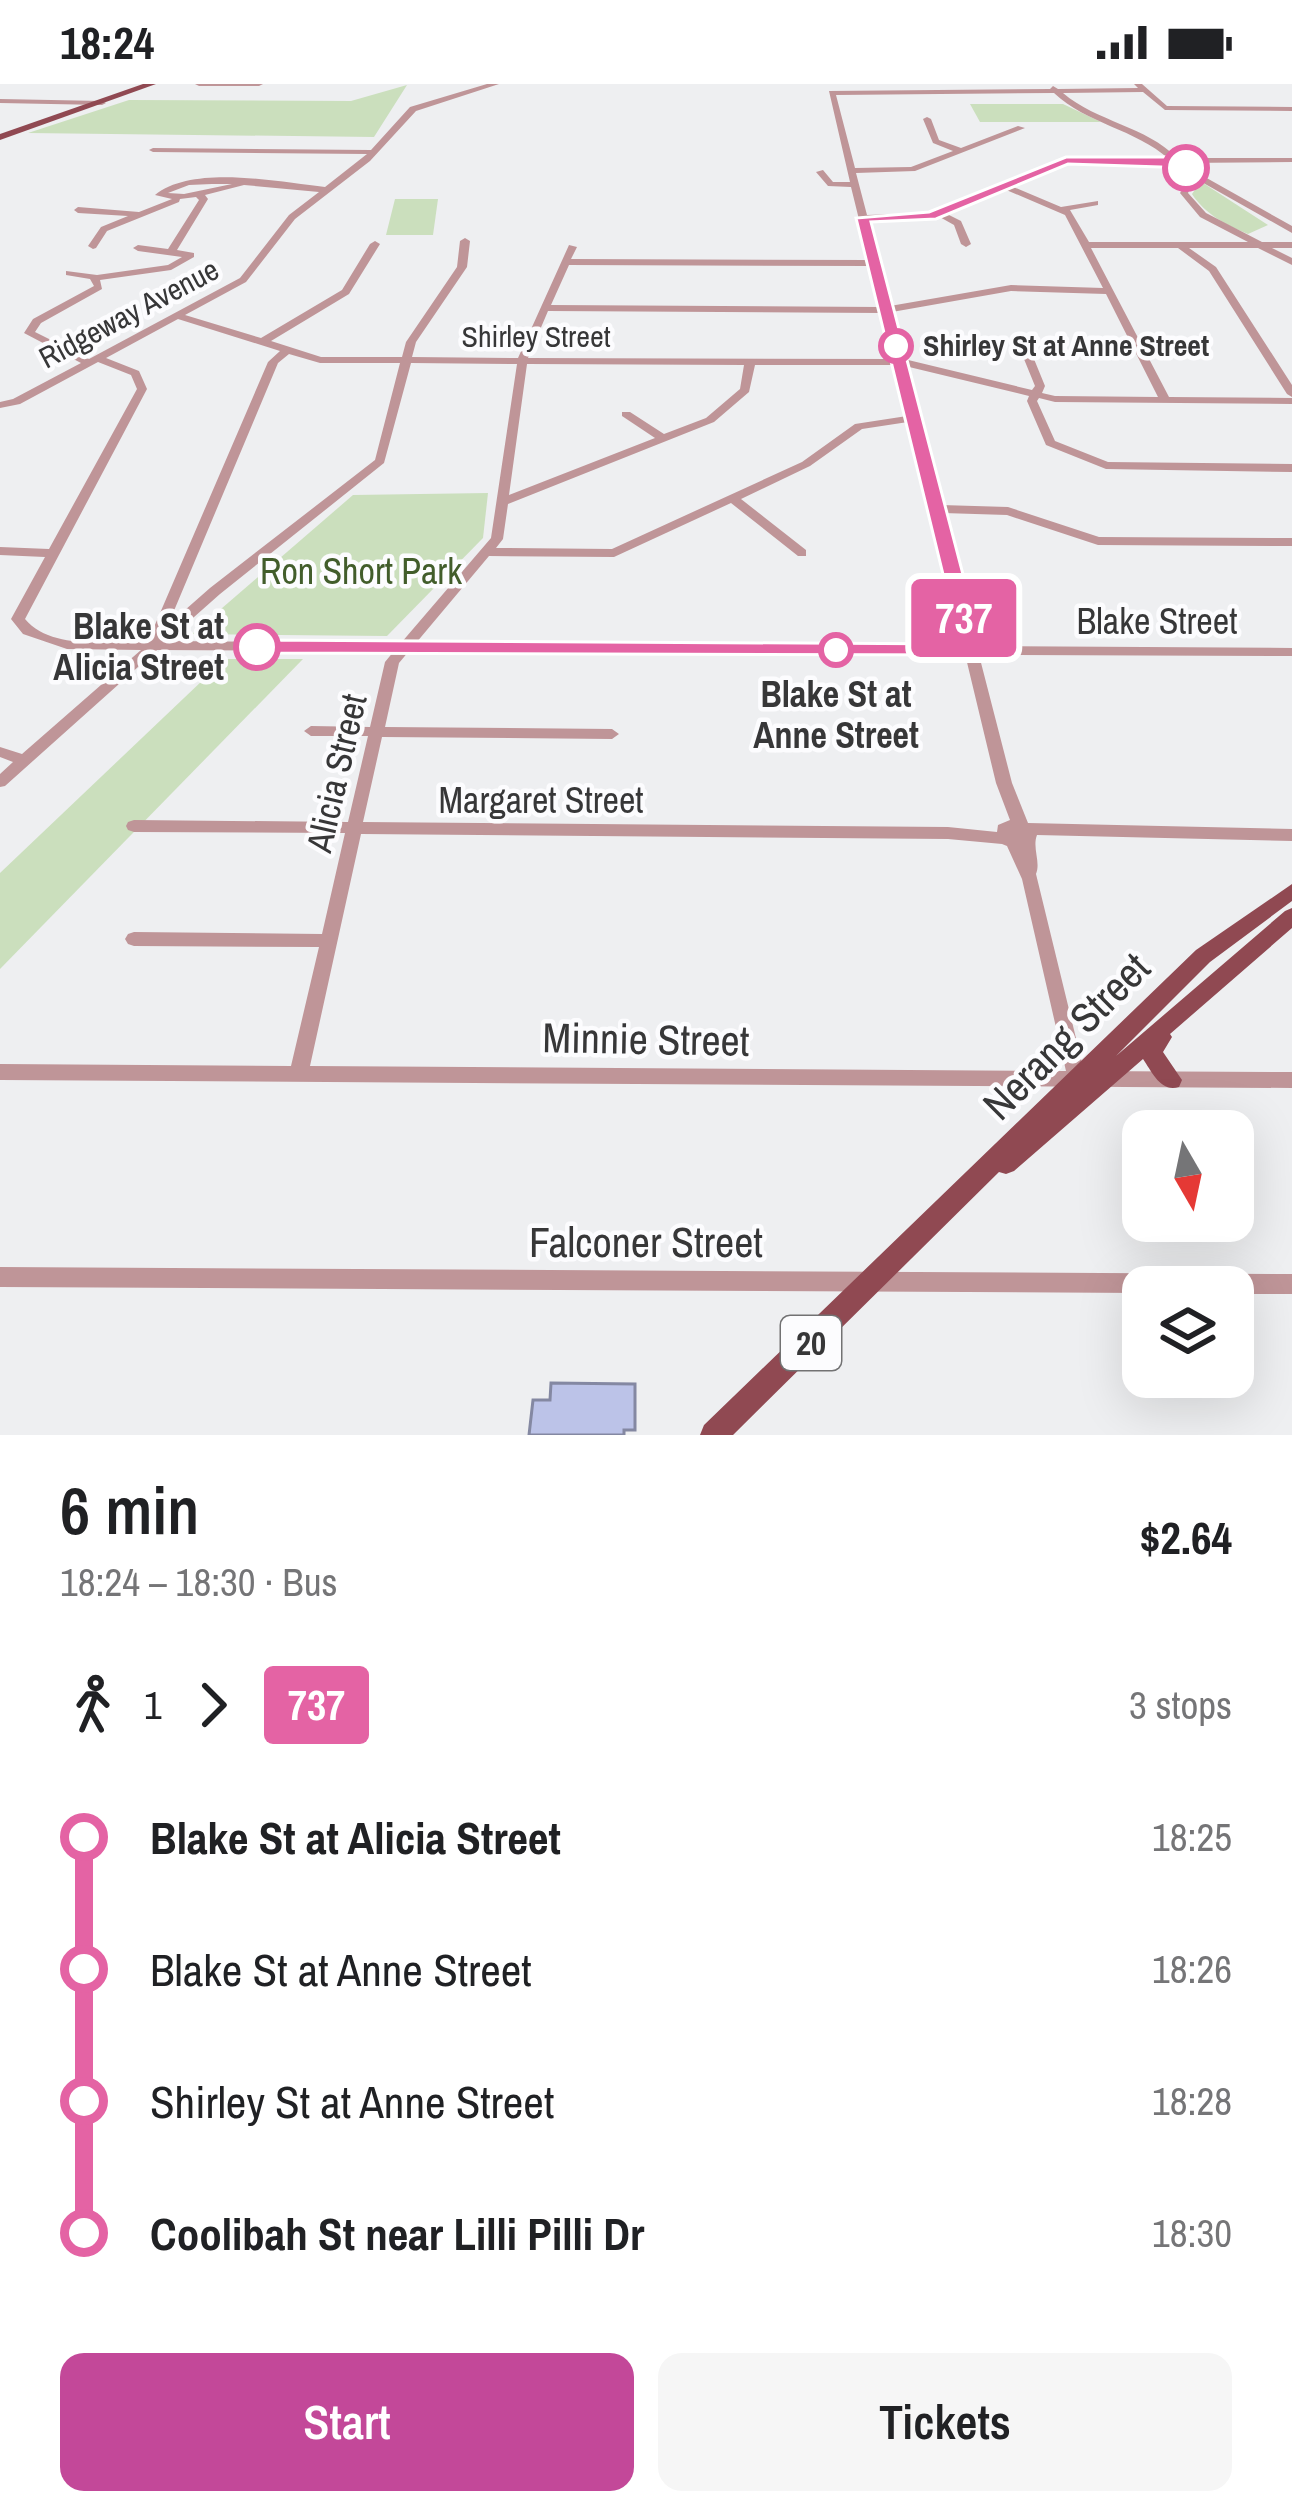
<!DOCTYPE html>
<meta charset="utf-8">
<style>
body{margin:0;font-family:"Archivo Narrow",sans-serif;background:#f6f6f6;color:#202124;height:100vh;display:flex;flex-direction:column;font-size:45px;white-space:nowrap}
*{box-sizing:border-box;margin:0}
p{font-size:39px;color:#757577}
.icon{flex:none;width:66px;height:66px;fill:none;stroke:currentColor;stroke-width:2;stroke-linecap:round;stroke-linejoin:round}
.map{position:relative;height:1351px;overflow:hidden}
.side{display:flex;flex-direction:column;background:#fff;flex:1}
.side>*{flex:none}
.badge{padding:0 24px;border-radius:9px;font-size:42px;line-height:78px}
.needle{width:78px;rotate:171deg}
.buttons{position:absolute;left:1122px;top:1026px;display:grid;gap:24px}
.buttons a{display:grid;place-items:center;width:132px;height:132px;border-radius:24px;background:#fff;box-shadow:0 12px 48px #0002;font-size:60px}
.map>.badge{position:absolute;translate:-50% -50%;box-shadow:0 0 0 6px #fff}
.legs{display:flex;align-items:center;gap:18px;height:132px;padding:0 60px;font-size:39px}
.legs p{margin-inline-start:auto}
.head{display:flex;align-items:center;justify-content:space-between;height:204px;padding:0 60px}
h1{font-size:66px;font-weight:600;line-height:90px}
.button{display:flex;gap:24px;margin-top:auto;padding:24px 60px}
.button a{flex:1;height:138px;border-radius:24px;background:#c34899;color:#fff;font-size:48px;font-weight:600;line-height:138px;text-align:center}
.button a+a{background:#f6f6f6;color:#202124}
ul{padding:0 60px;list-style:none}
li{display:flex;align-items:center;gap:42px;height:132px;font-size:45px}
li i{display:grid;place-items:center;width:18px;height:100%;margin:0 15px;background:currentColor}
li i::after{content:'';width:30px;height:30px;margin:-15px;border:9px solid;border-radius:50%;background:#fff}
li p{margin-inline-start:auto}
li:first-child i{background:linear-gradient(#0000 50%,currentColor 0)}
li:last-child i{background:linear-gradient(currentColor 50%,#0000 0)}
.status{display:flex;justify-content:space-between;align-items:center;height:84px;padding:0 60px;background:#fff;direction:ltr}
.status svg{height:33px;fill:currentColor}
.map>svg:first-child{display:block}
.green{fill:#cbdfbd}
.building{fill:#bcc3e8;stroke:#8488a2;stroke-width:3}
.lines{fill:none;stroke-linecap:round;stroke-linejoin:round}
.minor{fill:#bf9598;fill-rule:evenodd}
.major{fill:#904952;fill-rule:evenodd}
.line-1{fill:#e463a4;stroke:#fff;stroke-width:3}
.stop-1-dot{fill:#fff;stroke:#e463a4;stroke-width:6}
.labels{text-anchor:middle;stroke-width:9;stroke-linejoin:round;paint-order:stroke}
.far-street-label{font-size:30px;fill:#373738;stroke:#fcfcfe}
.far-stop-label{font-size:30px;font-weight:bold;fill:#373738;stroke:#fcfcfe;text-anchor:start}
.shield{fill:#fcfcfe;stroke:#727273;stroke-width:3}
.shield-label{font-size:33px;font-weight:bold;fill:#373738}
.park-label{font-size:36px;fill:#425d2b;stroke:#fcfcfe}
.street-label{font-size:36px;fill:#373738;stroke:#fcfcfe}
.stop-label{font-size:36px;font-weight:bold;fill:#373738;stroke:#fcfcfe;text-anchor:end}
.near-street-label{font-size:42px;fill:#373738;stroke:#fcfcfe}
</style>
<div class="status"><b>18:24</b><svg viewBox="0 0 49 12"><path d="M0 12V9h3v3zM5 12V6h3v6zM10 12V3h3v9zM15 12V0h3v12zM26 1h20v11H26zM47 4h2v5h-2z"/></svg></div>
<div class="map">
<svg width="1292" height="1351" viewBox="0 0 1292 1351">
<rect width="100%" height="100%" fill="#eeeff1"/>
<g class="green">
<polygon points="407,1 374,53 28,49 129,16 351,17"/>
<polygon points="970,20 1063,20 1101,38 980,38"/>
<path d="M 1166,82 L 1186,88 L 1268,141 L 1248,150 C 1226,141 1205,130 1192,110 L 1197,103 L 1172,100 Z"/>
<polygon points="395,115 438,115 433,151 386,151"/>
<polygon points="488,409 483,454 387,552 192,550 353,411"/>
<polygon points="225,575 303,575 0,885 0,789"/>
</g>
<polygon class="building" points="551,1299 635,1300 635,1346 624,1346 624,1351 529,1351 533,1316 550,1316"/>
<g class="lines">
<g class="minor">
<polygon points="195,0 263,0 259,2 199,2"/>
<path d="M 487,0 L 499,0 L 416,27 L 370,77 L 295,135 L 246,198 L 185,231 L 261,254 L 342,206 L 370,160 L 375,157 L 380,160 L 349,210 L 271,257 L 321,273 L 402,273 L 406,258 L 457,183 L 460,157 L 465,154 L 470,157 L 467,183 L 416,258 L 412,273 L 518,274 L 569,161 L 577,163 L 571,175 L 869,176 L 851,103 L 828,102 L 816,88 L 823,86 L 833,98 L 850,98 L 829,7 L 1050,5 L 1053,2 L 1058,5 L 1138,4 L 1134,0 L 1142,0 L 1167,22 L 1292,23 L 1292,27 L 1165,26 L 1143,8 L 1063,9 C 1097,38 1146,42 1177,74 L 1292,74 L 1292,78 L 1180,79 L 1292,142 L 1292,149 L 1168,79 L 1067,79 L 1011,102 L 1061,123 L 1098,117 L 1098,121 L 1070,126 L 1089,158 L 1248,158 L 1200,133 L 1180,109 L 1186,101 L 1190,104 L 1188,109 L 1206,129 L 1262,158 L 1292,158 L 1292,164 L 1272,164 L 1292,174 L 1292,181 L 1258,164 L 1189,164 L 1216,183 L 1292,301 L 1292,313 L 1287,310 L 1209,187 L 1178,164 L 1091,164 L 1169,313 L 1292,314 L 1292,320 L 1055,318 L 1039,314 L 1037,317 L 1055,357 L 1108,378 L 1292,380 L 1292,388 L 1106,385 L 1046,361 L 1027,317 L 1029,312 L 905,282 L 921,334 L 919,336 L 941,421 L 1008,423 L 1099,453 L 1292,454 L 1292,462 L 1098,461 L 1007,431 L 943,429 L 977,562 L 1292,564 L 1292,572 L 979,571 L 1012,699 L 1028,739 L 1292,745 L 1292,757 L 1037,751 C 1032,764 1041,778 1036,790 L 1084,987 L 1292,988 L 1292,1004 L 0,996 L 0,980 L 291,982 L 319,863 L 134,862 L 128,860 L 125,855 L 128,850 L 134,848 L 322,850 L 345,749 L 134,748 L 128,746 L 126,742 L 128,738 L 134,736 L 348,738 L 368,652 L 311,652 L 304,647 L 311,642 L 370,643 L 385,578 L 394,567 L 157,566 L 5,702 L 0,703 L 0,690 L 13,678 L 0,673 L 0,663 L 22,670 L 141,566 L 67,565 L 23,550 L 11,535 L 45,473 L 0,471 L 0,463 L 49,465 L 137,305 L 131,291 L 98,278 L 20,320 L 0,324 L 0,318 L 13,315 L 81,279 L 24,249 L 33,235 L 94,202 L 90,195 L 66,191 L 66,187 L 97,191 L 168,181 L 182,173 L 138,167 L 133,164 L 138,161 L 168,165 L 199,116 L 196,113 L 180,115 L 179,118 L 107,147 L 96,164 L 93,165 L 88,162 L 101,143 L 128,132 L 78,129 L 74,126 L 78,123 L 139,128 L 172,115 L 155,111 C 193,80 278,98 325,103 L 367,70 L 153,68 L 149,66 L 153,64 L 371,66 L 410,23 ZM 1054,9 C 1087,40 1135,45 1169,75 L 1066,75 L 930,129 L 867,131 L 856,89 L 915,87 L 1025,44 L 1018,42 L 961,64 L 939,56 L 931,35 L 927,33 L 923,35 L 933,59 L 953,67 L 911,83 L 855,84 L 836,11 ZM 212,100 L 232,100 L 184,110 L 168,109 L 189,101 ZM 244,101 L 319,108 L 289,131 L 240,194 L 89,275 L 35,248 L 41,239 L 102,205 L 100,196 L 171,186 L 194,173 L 194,169 L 177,166 L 208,115 L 205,111 ZM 1004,105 L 1065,131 L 1103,204 L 1011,201 L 890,222 L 868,137 L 931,135 L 938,132 L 954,141 L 961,160 L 966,163 L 971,160 L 961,137 L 945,129 ZM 569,181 L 870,182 L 880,223 L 551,221 ZM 1011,207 L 1106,210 L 1158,313 L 1055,312 L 1042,309 L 1045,302 L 1025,253 L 1020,250 L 1015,253 L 1035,302 L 1032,306 L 904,275 L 892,228 ZM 548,227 L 882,229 L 893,275 L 528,274 ZM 178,235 L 280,267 L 268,278 L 148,557 C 110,557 52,567 25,535 L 147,305 L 139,287 L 106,274 ZM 289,270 L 320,279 L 400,279 L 375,376 L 210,504 L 168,541 L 278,279 ZM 411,279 L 517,280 L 491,454 L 401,559 L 167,557 L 220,510 L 384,379 ZM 527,280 L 744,281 L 740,305 L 706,334 L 664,350 L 630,328 L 622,328 L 622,332 L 655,354 L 509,411 ZM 755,281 L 895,281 L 907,332 L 855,340 L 802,378 L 612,465 L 496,464 L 503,455 L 508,420 L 714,338 L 749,308 ZM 908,338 L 963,562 L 416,559 L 489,472 L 614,473 L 731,419 L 798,472 L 806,472 L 806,466 L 741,415 L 810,382 L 862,345 ZM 409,567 L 965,570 L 996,699 L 1010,736 L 998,741 L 997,748 L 948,743 L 363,738 L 382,653 L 612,655 L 619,650 L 612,645 L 385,643 L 399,579 ZM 361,750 L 948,755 L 1002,760 L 1007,762 L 1022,795 L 1066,987 L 310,982 Z"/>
<polygon points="0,15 102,17 106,19 102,21 0,19"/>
<polygon points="0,1183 1292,1190 1292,1210 1233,1210 1233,1203 1143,1203 1143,1209 0,1203"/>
</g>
<g class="major">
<polygon points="143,0 156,0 0,56 0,50"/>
<path d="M 1292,800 L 1292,817 L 1210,878 L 1116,972 L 1285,827 L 1292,824 L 1292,844 L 1170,950 L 1172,953 L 1163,968 L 1182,996 L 1179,1003 C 1161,1009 1152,988 1143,975 L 1014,1087 L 1006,1090 L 999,1088 L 733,1351 L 700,1351 L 704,1341 L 1196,866 Z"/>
</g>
</g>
<polygon class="line-1" points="1066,73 1170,73 1192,84 1068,80 936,135 871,138 983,567 980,571 257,569 247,563 257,556 960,560 856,134 929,128"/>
<g class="stop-1-dot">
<circle cx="1186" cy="84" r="21"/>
<circle cx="896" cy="262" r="15"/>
<circle cx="257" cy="563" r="21"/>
<circle cx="836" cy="566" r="15"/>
</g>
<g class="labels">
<g class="far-street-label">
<text transform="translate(129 230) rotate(-28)" y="10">Ridgeway Avenue</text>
<text x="536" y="263">Shirley Street</text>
</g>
<g class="far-stop-label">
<text x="923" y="272">Shirley St at Anne Street</text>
</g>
<rect class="shield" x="781" y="1232" width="60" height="54" rx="9"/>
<g class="shield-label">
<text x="811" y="1271">20</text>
</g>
<g class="park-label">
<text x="361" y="500">Ron Short Park</text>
</g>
<g class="street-label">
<text x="1157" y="550">Blake Street</text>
<text transform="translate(336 689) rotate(-77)" y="13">Alicia Street</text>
<text x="541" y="729">Margaret Street</text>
</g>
<g class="stop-label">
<text x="224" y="555">Blake St at<tspan x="224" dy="41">Alicia Street</tspan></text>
<text x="836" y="623" text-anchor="middle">Blake St at<tspan x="836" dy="41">Anne Street</tspan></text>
</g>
<g class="near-street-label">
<text transform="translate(1066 952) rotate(-45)" y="15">Nerang Street</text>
<text transform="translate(646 955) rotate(1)" y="15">Minnie Street</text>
<text x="646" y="1173">Falconer Street</text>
</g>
</g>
</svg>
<div class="buttons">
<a><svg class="needle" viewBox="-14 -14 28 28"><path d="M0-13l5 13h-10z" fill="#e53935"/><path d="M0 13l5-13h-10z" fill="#757577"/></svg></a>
<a><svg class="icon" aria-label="layers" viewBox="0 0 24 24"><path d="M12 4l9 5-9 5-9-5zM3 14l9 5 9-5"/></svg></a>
</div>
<b class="badge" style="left:964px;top:534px;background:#e463a4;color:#fff">737</b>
</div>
<section class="side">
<div class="head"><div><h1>6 min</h1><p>18:24 – 18:30 · Bus</p></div><b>$2.64</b></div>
<div class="legs"><svg class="icon" aria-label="walk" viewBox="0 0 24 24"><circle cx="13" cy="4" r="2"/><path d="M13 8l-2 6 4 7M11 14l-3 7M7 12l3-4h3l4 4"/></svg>1<svg class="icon" aria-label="forward" viewBox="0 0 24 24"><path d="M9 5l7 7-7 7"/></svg><b class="badge" style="background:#e463a4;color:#fff">737</b><p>3 stops</p></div>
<ul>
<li><i style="color:#e463a4"></i><b>Blake St at Alicia Street</b><p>18:25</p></li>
<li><i style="color:#e463a4"></i><span>Blake St at Anne Street</span><p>18:26</p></li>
<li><i style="color:#e463a4"></i><span>Shirley St at Anne Street</span><p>18:28</p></li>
<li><i style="color:#e463a4"></i><b>Coolibah St near Lilli Pilli Dr</b><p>18:30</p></li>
</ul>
<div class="button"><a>Start</a><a>Tickets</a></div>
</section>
